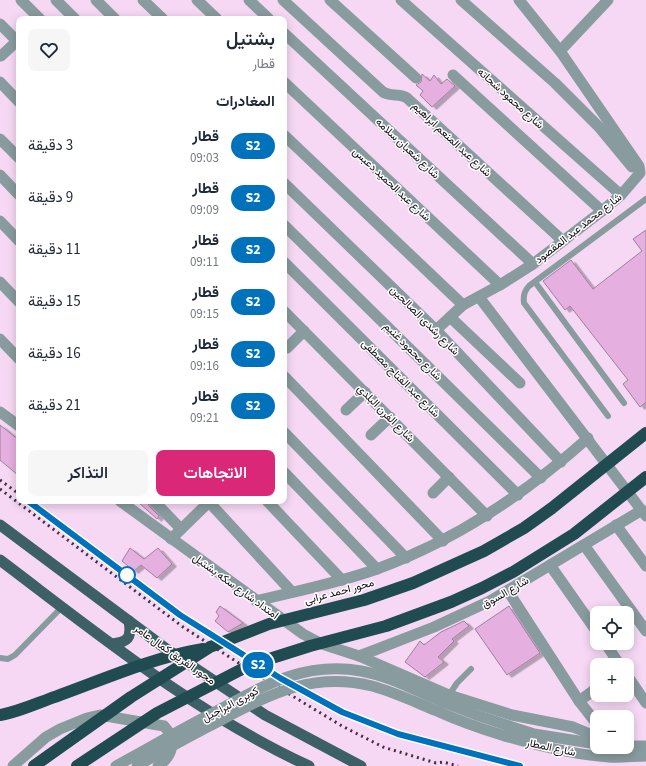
<!DOCTYPE html>
<html lang="ar">
<meta charset="utf-8">
<style>
body{margin:0;font-family:"Source Sans 3",Vazirmatn,sans-serif;background:#f6f6f7;color:#1f2937;direction:rtl;height:100vh;display:flex;flex-direction:column;font-size:15px;white-space:nowrap}
*{box-sizing:border-box;margin:0}
p{font-size:13px;color:#747a83}
.icon{flex:none;width:22px;height:22px;fill:none;stroke:currentColor;stroke-width:2;stroke-linecap:round;stroke-linejoin:round}
.map{position:relative;flex:1;overflow:hidden;direction:ltr}
.details{position:absolute;left:16px;top:16px;width:271px;height:488px;display:flex;flex-direction:column;background:#fff;border-radius:8px;box-shadow:0 2px 10px #0003;direction:rtl}
.details>*{flex:none}
.badge{padding:0 8px;border-radius:13px;font-size:14px;line-height:26px}
.buttons{position:absolute;left:590px;top:606px;display:grid;gap:8px}
.buttons a{display:grid;place-items:center;width:44px;height:44px;border-radius:8px;background:#fff;box-shadow:0 2px 10px #0003;font-size:20px}
.map>.badge{position:absolute;translate:-50% -50%;box-shadow:0 0 0 2px #fff}
h2{padding:0 12px;font-size:15px;line-height:36px}
.round{display:grid;place-items:center;flex:none;width:42px;height:42px;border-radius:8px;background:#f6f6f7}
.overview{display:flex;align-items:center;justify-content:space-between;height:68px;padding:0 12px}
h1{font-size:19px;font-weight:600;line-height:30px}
.cta{display:flex;gap:8px;margin-top:auto;padding:8px 12px}
.cta a{flex:1;height:46px;border-radius:8px;background:#db2777;color:#fff;font-size:16px;font-weight:600;line-height:46px;text-align:center}
.cta a+a{background:#f6f6f7;color:#1f2937}
ul{padding:0;list-style:none}
li{display:flex;align-items:center;gap:12px;height:52px;padding:0 12px}
li div{flex:1}
li b{display:block;font-size:15px}
li em{font-style:normal}
li .badge{min-width:44px;font-weight:700;text-align:center}
.map>svg:first-child{display:block}
.building{fill:#e5afe0;stroke:#9c819a;filter:url(#shadow)}
.lines{fill:none;stroke-linecap:round;stroke-linejoin:round}
.service{stroke:#889b9e;stroke-width:6}
.minor{stroke:#889b9e;stroke-width:11}
.tertiary{stroke:#889b9e;stroke-width:11}
.primary{stroke:#3c6065;stroke-width:11}
.rail{stroke:#3e303d;stroke-width:3;stroke-dasharray:2 4;stroke-linecap:butt}
.tertiary-bridge{stroke:#889b9e;stroke-width:11}
.motorway-bridge{stroke:#1f4b51;stroke-width:12}
.line-casing{stroke:#fff;stroke-width:9}
.line{stroke:#0072bc;stroke-width:6}
.stop-dot{fill:#fff;stroke:#0072bc;stroke-width:2}
.labels{text-anchor:middle;stroke-width:3;stroke-linejoin:round;paint-order:stroke}
.street-label{font-size:11px;fill:#120811;stroke:#fff}
</style>
<div class="map">
<svg width="646" height="766" viewBox="0 0 646 766">
<defs>
<filter id="shadow"><feDropShadow dx="4.5" dy="2.5" stdDeviation="0" flood-color="#0004"/></filter>
</defs>
<rect width="100%" height="100%" fill="#f6d8f4"/>
<g class="building">
<polygon points="422,74 430,81 434,75 441,84 447,79 455,86 432,107 420,95 423,91 416,85 421,82"/>
<polygon points="646,230 646,402 640,407 623,384 628,380 570,306 565,310 543,281 571,260 593,289 642,251 633,239"/>
<polygon points="0,425 19,440 19,476 0,460"/>
<polygon points="137,501 147,501 149,506 159,516 157,519"/>
<polygon points="130,548 144,559 158,548 172,564 157,578 141,565 134,571 122,561"/>
<polygon points="220,606 243,623 228,632 215,621 219,616 216,612"/>
<polygon points="509,606 540,653 507,675 475,629"/>
<polygon points="464,621 469,626 452,639 454,641 438,657 444,662 425,677 405,662 420,641 424,645 441,632"/>
</g>
<g class="lines">
<g class="service">
<polyline points="535,282 624,403"/>
<path d="M 608,416 L 524,303 C 523,296 524,291 529,286 L 646,199"/>
<polyline points="0,658 8,659 15,655 62,607"/>
<polyline points="449,695 457,683 471,669"/>
</g>
<g class="minor">
<polyline points="21,0 40,19"/>
<polyline points="56,0 75,19"/>
<polyline points="96,0 115,19"/>
<polyline points="143,0 163,19"/>
<polyline points="197,0 217,19"/>
<polyline points="249,0 269,19"/>
<path d="M 283,0 L 383,92 C 391,97 400,93 407,98 L 563,241"/>
<polyline points="330,0 416,78"/>
<polyline points="401,0 621,195"/>
<polyline points="461,0 555,83 599,127 632,167"/>
<polyline points="0,24 19,43"/>
<polyline points="284,33 533,264"/>
<polyline points="560,51 608,0"/>
<polyline points="1,56 17,41"/>
<polyline points="453,75 602,211"/>
<polyline points="0,82 19,102"/>
<polyline points="284,82 500,285"/>
<polyline points="284,135 463,305"/>
<polyline points="0,139 19,158"/>
<polyline points="0,175 19,195"/>
<polyline points="284,183 436,330 561,462"/>
<polyline points="0,221 19,241"/>
<polyline points="284,225 541,478"/>
<polyline points="284,262 518,495"/>
<polyline points="0,282 19,302"/>
<polyline points="479,297 646,516"/>
<polyline points="284,311 487,516"/>
<polyline points="450,317 520,383"/>
<polyline points="436,330 463,305 500,285 533,264 602,211 621,195 640,173 639,166 560,51 519,0"/>
<polyline points="0,339 19,359"/>
<polyline points="287,348 304,331"/>
<polyline points="284,376 443,541"/>
<polyline points="346,410 365,392"/>
<polyline points="0,412 19,426"/>
<polyline points="284,432 406,558"/>
<polyline points="371,435 390,417"/>
<polyline points="284,472 377,569"/>
<polyline points="433,493 449,477"/>
<polyline points="120,501 303,634 322,644 359,656 375,650 434,627 490,601 642,510"/>
<polyline points="154,501 181,529"/>
<polyline points="208,501 292,592"/>
<polyline points="267,501 342,580"/>
<polyline points="616,525 646,566"/>
<polyline points="171,539 209,502"/>
<polyline points="584,545 646,631"/>
<polyline points="550,565 597,632"/>
<polyline points="508,591 579,701 597,724"/>
<path d="M 256,601 C 297,591 338,583 377,569 C 457,540 525,494 588,438"/>
<polyline points="605,643 620,665"/>
<polyline points="627,675 646,703"/>
<polyline points="579,701 597,688"/>
</g>
<g class="tertiary">
<polyline points="359,656 449,695 512,715 573,727 597,737"/>
<polyline points="509,726 534,734 597,744"/>
<path d="M 505,736 C 539,746 574,755 609,757 C 621,758 634,756 646,756"/>
<polyline points="627,746 646,746"/>
<path d="M 13,766 L 46,737 L 60,729 L 87,718 L 100,715 L 164,726 C 177,740 173,756 158,766"/>
</g>
<g class="primary">
<polyline points="0,525 165,648 265,715 361,766"/>
<path d="M 0,560 C 98,634 196,714 309,766"/>
<path d="M 112,644 C 128,642 132,638 129,621"/>
</g>
<g class="rail">
<polyline points="0,480 19,494"/>
<polyline points="0,489 183,627 248,669 342,726 383,747 436,763 443,762 458,766"/>
<polyline points="28,501 180,615 280,678 342,712 398,734 520,766"/>
</g>
<g class="tertiary-bridge">
<path d="M 116,766 C 149,748 182,729 215,712 C 263,686 304,661 361,671 C 390,676 416,691 443,702 C 465,711 487,719 509,726"/>
<path d="M 137,766 C 166,749 195,733 225,718 C 274,692 315,672 372,686 C 394,692 415,702 437,711 C 459,721 482,729 505,736"/>
</g>
<g class="motorway-bridge">
<path d="M 0,715 C 17,712 33,705 49,699 C 100,681 150,658 203,649"/>
<polyline points="34,766 131,697 210,647 269,624 364,600 413,583 484,551 524,528 552,508 646,433"/>
<polyline points="77,766 157,713 250,665 310,646 386,626 451,602 482,588 513,572 574,534 646,477"/>
</g>
</g>
<g class="lines">
<defs>
<polyline id="line" points="28,501 180,615 280,678 342,712 398,734 520,766"/>
</defs>
<use href="#line" class="line-casing"/>
<use href="#line" class="line"/>
</g>
<circle class="stop-dot" cx="127" cy="575" r="8"/>
<g class="labels">
<g class="street-label">
<text transform="translate(511 98) rotate(42)" y="4">شارع محمود شحاته</text>
<text transform="translate(452 139) rotate(43)" y="4">شارع عبد المنعم ابراهيم</text>
<text transform="translate(408 148) rotate(43)" y="4">شارع شعبان سلامه</text>
<text transform="translate(392 184) rotate(43)" y="4">شارع عبد الحميد دعبس</text>
<text transform="translate(578 228) rotate(-38)" y="4">شارع محمد عبد المقصود</text>
<text transform="translate(425 320) rotate(45)" y="4">شارع رشدى الصالحين</text>
<text transform="translate(413 351) rotate(45)" y="4">شارع محمود غنيم</text>
<text transform="translate(401 378) rotate(45)" y="4">شارع عبد الفتاح مصطفى</text>
<text transform="translate(386 413) rotate(45)" y="4">شارع الفرن البلدي</text>
<text transform="translate(236 586) rotate(36)" y="4">امتداد شارع سكه بشتيل</text>
<text transform="translate(339 591) rotate(-15)" y="4">محور احمد عرابى</text>
<text transform="translate(505 592) rotate(-30)" y="4">شارع السوق</text>
<text transform="translate(175 654) rotate(35)" y="4">محور الفريق كمال عامر</text>
<text transform="translate(230 704) rotate(-28)" y="4">كوبرى البراجيل</text>
<text transform="translate(551 747) rotate(12)" y="4">شارع المطار</text>
</g>
</g>
</svg>
<div class="buttons">
<a><svg class="icon" aria-label="locate" viewBox="0 0 24 24"><circle cx="12" cy="12" r="6"/><path d="M12 2v4M12 18v4M2 12h4M18 12h4"/></svg></a>
<a>+</a>
<a>−</a>
</div>
<b class="badge" style="left:258px;top:665px;background:#0072bc;color:#fff">S2</b>
<section class="details">
<div class="overview"><div><h1>بشتيل</h1><p>قطار</p></div><a class="round"><svg class="icon" aria-label="heart" viewBox="0 0 24 24"><path d="M12 20l-8-8c-3-5 5-10 8-4 3-6 11-1 8 4z"/></svg></a></div>
<h2>المغادرات</h2>
<ul>
<li><span class="badge" style="background:#0072bc;color:#fff">S2</span><div><b>قطار</b><p>09:03</p></div><em>3 دقيقة</em></li>
<li><span class="badge" style="background:#0072bc;color:#fff">S2</span><div><b>قطار</b><p>09:09</p></div><em>9 دقيقة</em></li>
<li><span class="badge" style="background:#0072bc;color:#fff">S2</span><div><b>قطار</b><p>09:11</p></div><em>11 دقيقة</em></li>
<li><span class="badge" style="background:#0072bc;color:#fff">S2</span><div><b>قطار</b><p>09:15</p></div><em>15 دقيقة</em></li>
<li><span class="badge" style="background:#0072bc;color:#fff">S2</span><div><b>قطار</b><p>09:16</p></div><em>16 دقيقة</em></li>
<li><span class="badge" style="background:#0072bc;color:#fff">S2</span><div><b>قطار</b><p>09:21</p></div><em>21 دقيقة</em></li>
</ul>
<div class="cta"><a>الاتجاهات</a><a>التذاكر</a></div>
</section>
</div>
